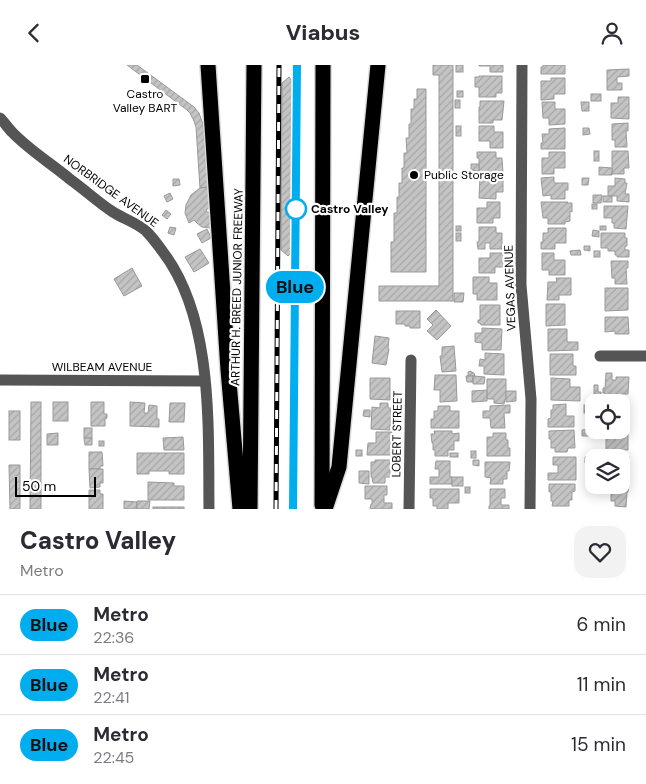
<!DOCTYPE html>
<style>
body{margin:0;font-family:"DM Sans",sans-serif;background:#f2f2f3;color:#2b2b33;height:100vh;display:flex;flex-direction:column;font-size:19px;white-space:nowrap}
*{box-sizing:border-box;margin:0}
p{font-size:16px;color:#7c7c81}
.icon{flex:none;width:28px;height:28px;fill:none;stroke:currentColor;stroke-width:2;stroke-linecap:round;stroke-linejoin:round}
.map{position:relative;height:444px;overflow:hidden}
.side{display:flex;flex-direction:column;background:#fff;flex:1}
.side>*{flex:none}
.badge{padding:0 10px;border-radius:16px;font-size:18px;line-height:32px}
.controls{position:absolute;left:585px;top:329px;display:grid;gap:10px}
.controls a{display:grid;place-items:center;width:45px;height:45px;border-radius:10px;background:#fff;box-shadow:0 2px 12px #0003;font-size:25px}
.scale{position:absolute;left:15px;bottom:12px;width:81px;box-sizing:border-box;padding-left:5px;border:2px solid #000;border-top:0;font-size:14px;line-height:18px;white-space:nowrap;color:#000;-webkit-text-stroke:4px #fff;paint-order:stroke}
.map>.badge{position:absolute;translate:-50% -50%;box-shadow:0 0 0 2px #fff}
.round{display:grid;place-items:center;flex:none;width:52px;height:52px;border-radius:15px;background:#f2f2f3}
.overview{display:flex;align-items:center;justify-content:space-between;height:85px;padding:0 20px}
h1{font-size:24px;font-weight:800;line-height:38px}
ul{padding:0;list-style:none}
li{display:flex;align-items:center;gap:15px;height:60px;padding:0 20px;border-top:1px solid #e1e1e2}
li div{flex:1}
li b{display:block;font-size:19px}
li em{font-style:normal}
li .badge{min-width:55px;font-weight:700;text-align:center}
header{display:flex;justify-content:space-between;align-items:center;height:65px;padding:0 20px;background:#fff;font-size:22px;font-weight:800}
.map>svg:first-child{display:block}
.building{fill:url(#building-hatch);stroke:#999}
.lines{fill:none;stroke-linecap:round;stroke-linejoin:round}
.highway-casing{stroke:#dbdbdb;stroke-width:18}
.minor{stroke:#555;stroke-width:11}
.highway{stroke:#000;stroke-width:15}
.rail-casing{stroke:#000;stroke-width:5}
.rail{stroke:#fff;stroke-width:3;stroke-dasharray:9;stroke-linecap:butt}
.line-casing{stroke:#fff;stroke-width:11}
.line{stroke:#00aeef;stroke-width:8}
.poi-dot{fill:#000;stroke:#fff;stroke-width:2}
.stop-dot{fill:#fff;stroke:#00aeef;stroke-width:2.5}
.labels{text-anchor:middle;stroke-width:4.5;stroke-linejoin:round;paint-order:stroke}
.poi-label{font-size:12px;fill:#000;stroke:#fff}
.street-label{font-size:12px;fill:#000;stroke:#fff}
.stop-label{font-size:12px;font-weight:bold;fill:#000;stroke:#fff;text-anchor:start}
</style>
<header><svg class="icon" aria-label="back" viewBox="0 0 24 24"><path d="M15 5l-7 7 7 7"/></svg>Viabus<svg class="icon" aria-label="person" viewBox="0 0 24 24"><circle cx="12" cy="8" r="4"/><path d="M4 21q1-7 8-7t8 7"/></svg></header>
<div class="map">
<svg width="646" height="444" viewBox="0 0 646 444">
<defs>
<pattern id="building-hatch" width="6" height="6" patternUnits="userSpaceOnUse" patternTransform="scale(1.25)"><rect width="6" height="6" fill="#c4c4c4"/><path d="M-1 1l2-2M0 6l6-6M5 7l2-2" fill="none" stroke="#a7a7a7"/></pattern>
</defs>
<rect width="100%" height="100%" fill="#fff"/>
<g class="building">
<polygon points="127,0 137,0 194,42 199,48 203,59 208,122 200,123 196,62 194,56 190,48 187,45"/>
<polygon points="433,0 453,0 453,236 379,236 379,221 439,221 439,10 433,10"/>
<rect x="456" y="0" width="7" height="7"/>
<polygon points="479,0 503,0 503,7 490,7 490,1 479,1"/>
<polygon points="543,0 565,0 565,9 541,9 541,2 543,2"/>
<polygon points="629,4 629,11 617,12 617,18 622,18 622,25 607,25 607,5"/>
<polygon points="479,11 502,11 502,28 496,28 496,32 479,32 479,22 475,22 475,12 479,12"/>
<polygon points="289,12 295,19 294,185 288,191 281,185 282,18"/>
<polygon points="551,13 565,13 565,29 554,29 554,34 541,35 541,16 551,16"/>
<polygon points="417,24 426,24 426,207 391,207 391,177 394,177 394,148 397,148 397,132 399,132 399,118 402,118 402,103 404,103 404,88 407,88 406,73 409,73 409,59 411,59 411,44 414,44 414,34 417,34"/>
<rect x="457" y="26" width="6" height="6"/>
<rect x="591" y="29" width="10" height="7"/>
<polygon points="618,32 629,32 629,54 611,53 611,38 618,38"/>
<rect x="455" y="35" width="5" height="8"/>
<polygon points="480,36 504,36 502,55 493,55 493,58 479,58 479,42 480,42"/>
<polygon points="542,37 555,37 555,44 565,44 565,59 549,60 549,53 543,53"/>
<polygon points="581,37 589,37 589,46 582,46"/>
<polygon points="628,58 628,66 626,66 627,82 615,82 615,75 612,75 612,59"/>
<rect x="456" y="61" width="5" height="10"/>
<polygon points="479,61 494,61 494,67 503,67 503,83 490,83 490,76 479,76"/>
<polygon points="565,63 565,84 541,84 541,78 543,78 542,69 549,69 549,64"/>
<polygon points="583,63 589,63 590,69 583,70"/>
<rect x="594" y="86" width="5" height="10"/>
<polygon points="612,86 628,86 629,103 624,103 624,109 612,109"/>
<polygon points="477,87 496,87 496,93 502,93 503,108 479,108 479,93 477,93"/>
<polygon points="549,87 565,87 565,103 554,103 554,109 542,109 542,93 549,93"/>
<polygon points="471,99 479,99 479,106 471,105"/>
<polygon points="599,102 612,103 612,110 599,110"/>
<polygon points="480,112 503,112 503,127 496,127 496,134 479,133"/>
<polygon points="554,112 554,118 568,118 568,125 565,125 565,134 551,134 551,130 543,131 541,113"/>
<polygon points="582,113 589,113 588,120 582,120"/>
<polygon points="615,113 625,114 625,118 627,118 625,129 629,129 629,137 617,136 617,131 608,131 608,121 615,121"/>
<polygon points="173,114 179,114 180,120 173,121"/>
<polygon points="208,122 210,142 206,145 207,147 210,148 211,163 202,162 198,159 194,155 189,158 185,148 186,140 191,130 200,123"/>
<polygon points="170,128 173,134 167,137 164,131"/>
<polygon points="593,130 602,130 601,138 593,138"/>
<rect x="603" y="131" width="9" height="6"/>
<polygon points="487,137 500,137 500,153 493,153 493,158 477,158 477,143 487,143"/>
<polygon points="541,137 568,137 567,138 572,138 572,147 570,146 570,156 565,157 565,159 548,159 548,153 543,153"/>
<rect x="592" y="139" width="5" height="5"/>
<polygon points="604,141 628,141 626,164 614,163 614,158 612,158 612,153 604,153"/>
<polygon points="166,145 171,149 167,154 162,150"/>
<rect x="456" y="161" width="5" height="5"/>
<rect x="600" y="161" width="6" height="4"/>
<polygon points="170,162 176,163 174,170 168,168"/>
<polygon points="479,162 496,162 496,168 502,168 502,184 490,184 490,178 485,178 485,184 478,184 477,177 479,177"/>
<polygon points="548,163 566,163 566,178 555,178 555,184 541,184 541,177 543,177 543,168 548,168"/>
<polygon points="207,164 211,173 202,178 197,169"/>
<polygon points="593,165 599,166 599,172 592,171"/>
<rect x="456" y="168" width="5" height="8"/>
<polygon points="601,168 625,168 625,173 627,173 627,181 625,181 625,185 629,185 629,192 617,192 617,190 615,190 615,186 608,186 608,183 601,183"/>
<polygon points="584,181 590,181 590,186 584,185"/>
<polygon points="200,184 209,198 194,207 185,192"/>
<polygon points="580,185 581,190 571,190 570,186"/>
<rect x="594" y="186" width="6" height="6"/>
<polygon points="490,188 503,188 503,202 495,202 495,208 479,208 479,193 490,193"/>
<polygon points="542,188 554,188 554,195 565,195 565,210 549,210 549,205 542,205"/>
<polygon points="611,196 628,196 628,203 626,203 627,219 615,219 615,213 612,213"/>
<polygon points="132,203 142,221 124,231 114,214"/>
<polygon points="473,212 489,212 489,218 497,218 497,235 477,235 477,229 473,229"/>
<polygon points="556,213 571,213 571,230 559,230 559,235 547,235 548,217 557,217"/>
<polygon points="605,223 628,223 628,245 605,246"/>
<polygon points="454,228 464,228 463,237 454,237"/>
<polygon points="546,239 565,239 565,260 546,261"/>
<polygon points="480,240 500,240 500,260 481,260 480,258 478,258 478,255 480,255"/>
<polygon points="436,245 451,261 437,275 427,266 433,260 427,254"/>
<polygon points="396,246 420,246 420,263 410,263 410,261 405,261 405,259 396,259"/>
<polygon points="605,252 628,252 629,269 615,269 615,266 605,267"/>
<polygon points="482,263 502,264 501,285 482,285 482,278 475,277 475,268 482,268"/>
<polygon points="548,264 567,264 567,277 578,277 578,285 548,286"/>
<polygon points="375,271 389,273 388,284 389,284 386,300 372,298"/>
<polygon points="454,281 456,306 442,307 440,291 442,291 442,282"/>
<polygon points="485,288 504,289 504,310 484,309 484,301 479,301 480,294 485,295"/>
<polygon points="550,289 573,289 573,301 576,301 576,310 550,310"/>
<polygon points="471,306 471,307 474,308 475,311 468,311 468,307"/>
<polygon points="606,308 612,308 612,315 616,315 616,312 629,312 628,329 622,329 622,332 605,331 605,328 603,328 603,323 605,323"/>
<polygon points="435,310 456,310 457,336 440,337 440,325 434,325"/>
<polygon points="466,311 473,311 473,317 467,317"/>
<polygon points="473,311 485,312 484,319 473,319"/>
<polygon points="370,313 390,313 390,335 370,334"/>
<polygon points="551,313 570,314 570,322 580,322 580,336 551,335"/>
<polygon points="487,314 506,314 506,334 505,334 504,339 494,338 494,334 487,334"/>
<polygon points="594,320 598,320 598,327 601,327 601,333 594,333"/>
<polygon points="487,325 487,336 472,337 472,326"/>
<polygon points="506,326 516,326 516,336 506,337"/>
<polygon points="608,336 625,336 625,341 626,341 626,349 625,349 625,352 628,352 629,359 621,360 621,338 608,338"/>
<polygon points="31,337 41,337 41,444 30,444"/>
<rect x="53" y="337" width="15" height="19"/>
<polygon points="91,337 104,337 104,349 107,349 107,353 105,354 105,361 91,361"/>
<polygon points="130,337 145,338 144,348 148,348 149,340 157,341 157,354 159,354 159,362 130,361"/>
<polygon points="170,338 185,338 184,357 169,357"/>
<polygon points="380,338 388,338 388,343 391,343 390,365 371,364 372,342 380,343"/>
<polygon points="566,339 566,351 574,351 574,362 548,362 548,354 551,353 551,345 553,345 553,340"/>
<polygon points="510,340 510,348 504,348 505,363 491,363 490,353 483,353 483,346 490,346 490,341"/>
<rect x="584" y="340" width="6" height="8"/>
<polygon points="438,341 450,341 450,346 459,346 459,363 431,363 431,354 434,354 434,346 438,346"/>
<polygon points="364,345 370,345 370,352 363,351"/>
<rect x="9" y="346" width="11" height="29"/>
<rect x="84" y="363" width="8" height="10"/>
<polygon points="589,364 590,371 582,371 582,365"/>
<polygon points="628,364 628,385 606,385 606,368 618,368 618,365"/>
<polygon points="574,365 575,383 568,383 567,387 555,387 555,383 551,383 551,374 549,374 549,366"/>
<polygon points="434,366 452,366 452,369 459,368 459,376 454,376 454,385 448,385 448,391 435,391 435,385 433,385 433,378 432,378 431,369 435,369"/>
<polygon points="376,367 392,367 390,381 392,381 392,390 367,390 368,378 376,378"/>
<polygon points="58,368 58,380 47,380 47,369"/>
<polygon points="493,368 506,368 506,375 508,375 508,383 510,383 510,391 487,391 487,372 493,372"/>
<polygon points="183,372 184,385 164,385 163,373"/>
<polygon points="84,373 92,373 92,380 85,380"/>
<rect x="99" y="376" width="5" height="5"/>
<rect x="356" y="385" width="6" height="6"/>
<rect x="471" y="386" width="5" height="7"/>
<polygon points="89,387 102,387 103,401 100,401 100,404 89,404"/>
<polygon points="137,388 184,388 184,409 169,409 169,406 149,406 149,409 137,409"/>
<rect x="450" y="388" width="8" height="4"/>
<polygon points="592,391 592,398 585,398 585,392"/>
<polygon points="601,391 629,391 628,404 625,404 625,409 624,409 624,415 621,415 621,392 601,392"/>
<polygon points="553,392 576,392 576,415 548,415 548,408 558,408 558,400 553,400"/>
<polygon points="375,395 393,395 393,404 390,404 390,412 385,412 385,418 373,418 372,412 371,412 371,397 375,397"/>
<polygon points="473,395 479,395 479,401 473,400"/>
<polygon points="436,396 450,396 450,412 452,412 452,419 430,419 430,412 439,412 439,404 435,404"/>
<polygon points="485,397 510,397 509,406 507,406 507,414 503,414 503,419 490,419 491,413 485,412"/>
<polygon points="9,400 20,400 20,444 10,444"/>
<polygon points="89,404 103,404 103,418 100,418 100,422 90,423"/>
<polygon points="359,406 369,406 369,419 359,418"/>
<rect x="452" y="412" width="11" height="9"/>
<polygon points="148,417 174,418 174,421 184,421 184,435 148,435"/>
<polygon points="549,419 575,419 575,426 572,427 572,435 569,435 569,441 552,441 553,436 551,436 551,427 549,427"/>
<polygon points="611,420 629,420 628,427 627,427 626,442 615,441 615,436 611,436"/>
<polygon points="365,421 387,421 387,430 384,430 384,438 392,438 392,444 370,444 371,439 372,439 372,434 365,434"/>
<rect x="465" y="422" width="5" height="6"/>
<polygon points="430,424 459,424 459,438 448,438 448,444 437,444 437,441 433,441 433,433 430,433"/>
<polygon points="490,424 505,424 505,433 501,433 501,440 509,440 509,444 489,444 489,441 490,441"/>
<polygon points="89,425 100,425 100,429 103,429 103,444 89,444"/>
<polygon points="124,436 137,437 137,444 124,444"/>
<polygon points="137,436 150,436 149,444 137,444"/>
<rect x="153" y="442" width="31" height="2"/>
</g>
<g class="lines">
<defs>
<g id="highway">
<polyline points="208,0 228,305 240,444"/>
<polyline points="322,440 323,0"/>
<polyline points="250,444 254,0"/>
<polyline points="325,444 339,402 378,0"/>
</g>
</defs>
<use href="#highway" class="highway-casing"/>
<g class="minor">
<polyline points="522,0 521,220 531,334 530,444"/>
<path d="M 0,53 C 4,57 8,63 12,67 C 29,85 52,99 71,115 C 85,125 99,138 113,147 C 124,154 137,158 146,166 C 152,172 158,180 163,187 C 214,254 208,363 209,444"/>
<polyline points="600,291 646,291"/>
<polyline points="0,315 204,316"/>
<polyline points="409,444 411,295"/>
</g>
<use href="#highway" class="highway"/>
<defs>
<g id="rail">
<polyline points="276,444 279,0"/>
<polyline points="293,444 297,0"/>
</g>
</defs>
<use href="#rail" class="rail-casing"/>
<use href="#rail" class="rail"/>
</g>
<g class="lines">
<defs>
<polyline id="line" points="293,444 297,0"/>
</defs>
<use href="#line" class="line-casing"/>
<use href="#line" class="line"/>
</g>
<g class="poi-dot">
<rect x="140" y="9" width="10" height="10" rx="2.5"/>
<circle cx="414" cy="110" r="5"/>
</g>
<circle class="stop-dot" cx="296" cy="144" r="10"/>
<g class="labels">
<g class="poi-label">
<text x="145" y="33">Castro<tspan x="145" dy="14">Valley BART</tspan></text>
<text x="424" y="114" text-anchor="start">Public Storage</text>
</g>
<g class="street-label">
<text transform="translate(111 126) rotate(36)" y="4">NORBRIDGE AVENUE</text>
<text transform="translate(237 222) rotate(-89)" y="4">ARTHUR H. BREED JUNIOR FREEWAY</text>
<text transform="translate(510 223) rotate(-92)" y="4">VEGAS AVENUE</text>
<text x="102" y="306">WILBEAM AVENUE</text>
<text transform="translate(397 369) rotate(-89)" y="4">LOBERT STREET</text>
</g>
<g class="stop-label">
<text x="311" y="148">Castro Valley</text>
</g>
</g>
</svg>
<div class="controls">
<a><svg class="icon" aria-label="locate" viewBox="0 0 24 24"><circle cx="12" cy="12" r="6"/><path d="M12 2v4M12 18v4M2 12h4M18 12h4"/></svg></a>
<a><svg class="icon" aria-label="layers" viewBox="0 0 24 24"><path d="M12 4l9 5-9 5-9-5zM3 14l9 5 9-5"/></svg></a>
</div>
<div class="scale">50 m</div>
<b class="badge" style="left:295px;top:222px;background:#00aeef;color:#111">Blue</b>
</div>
<section class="side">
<div class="overview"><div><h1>Castro Valley</h1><p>Metro</p></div><a class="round"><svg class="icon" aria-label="heart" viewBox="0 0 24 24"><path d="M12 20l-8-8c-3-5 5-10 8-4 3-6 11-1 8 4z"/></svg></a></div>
<ul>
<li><span class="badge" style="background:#00aeef;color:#111">Blue</span><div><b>Metro</b><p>22:36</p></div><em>6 min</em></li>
<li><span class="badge" style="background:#00aeef;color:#111">Blue</span><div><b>Metro</b><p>22:41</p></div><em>11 min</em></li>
<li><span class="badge" style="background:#00aeef;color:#111">Blue</span><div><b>Metro</b><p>22:45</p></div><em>15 min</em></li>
</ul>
</section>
